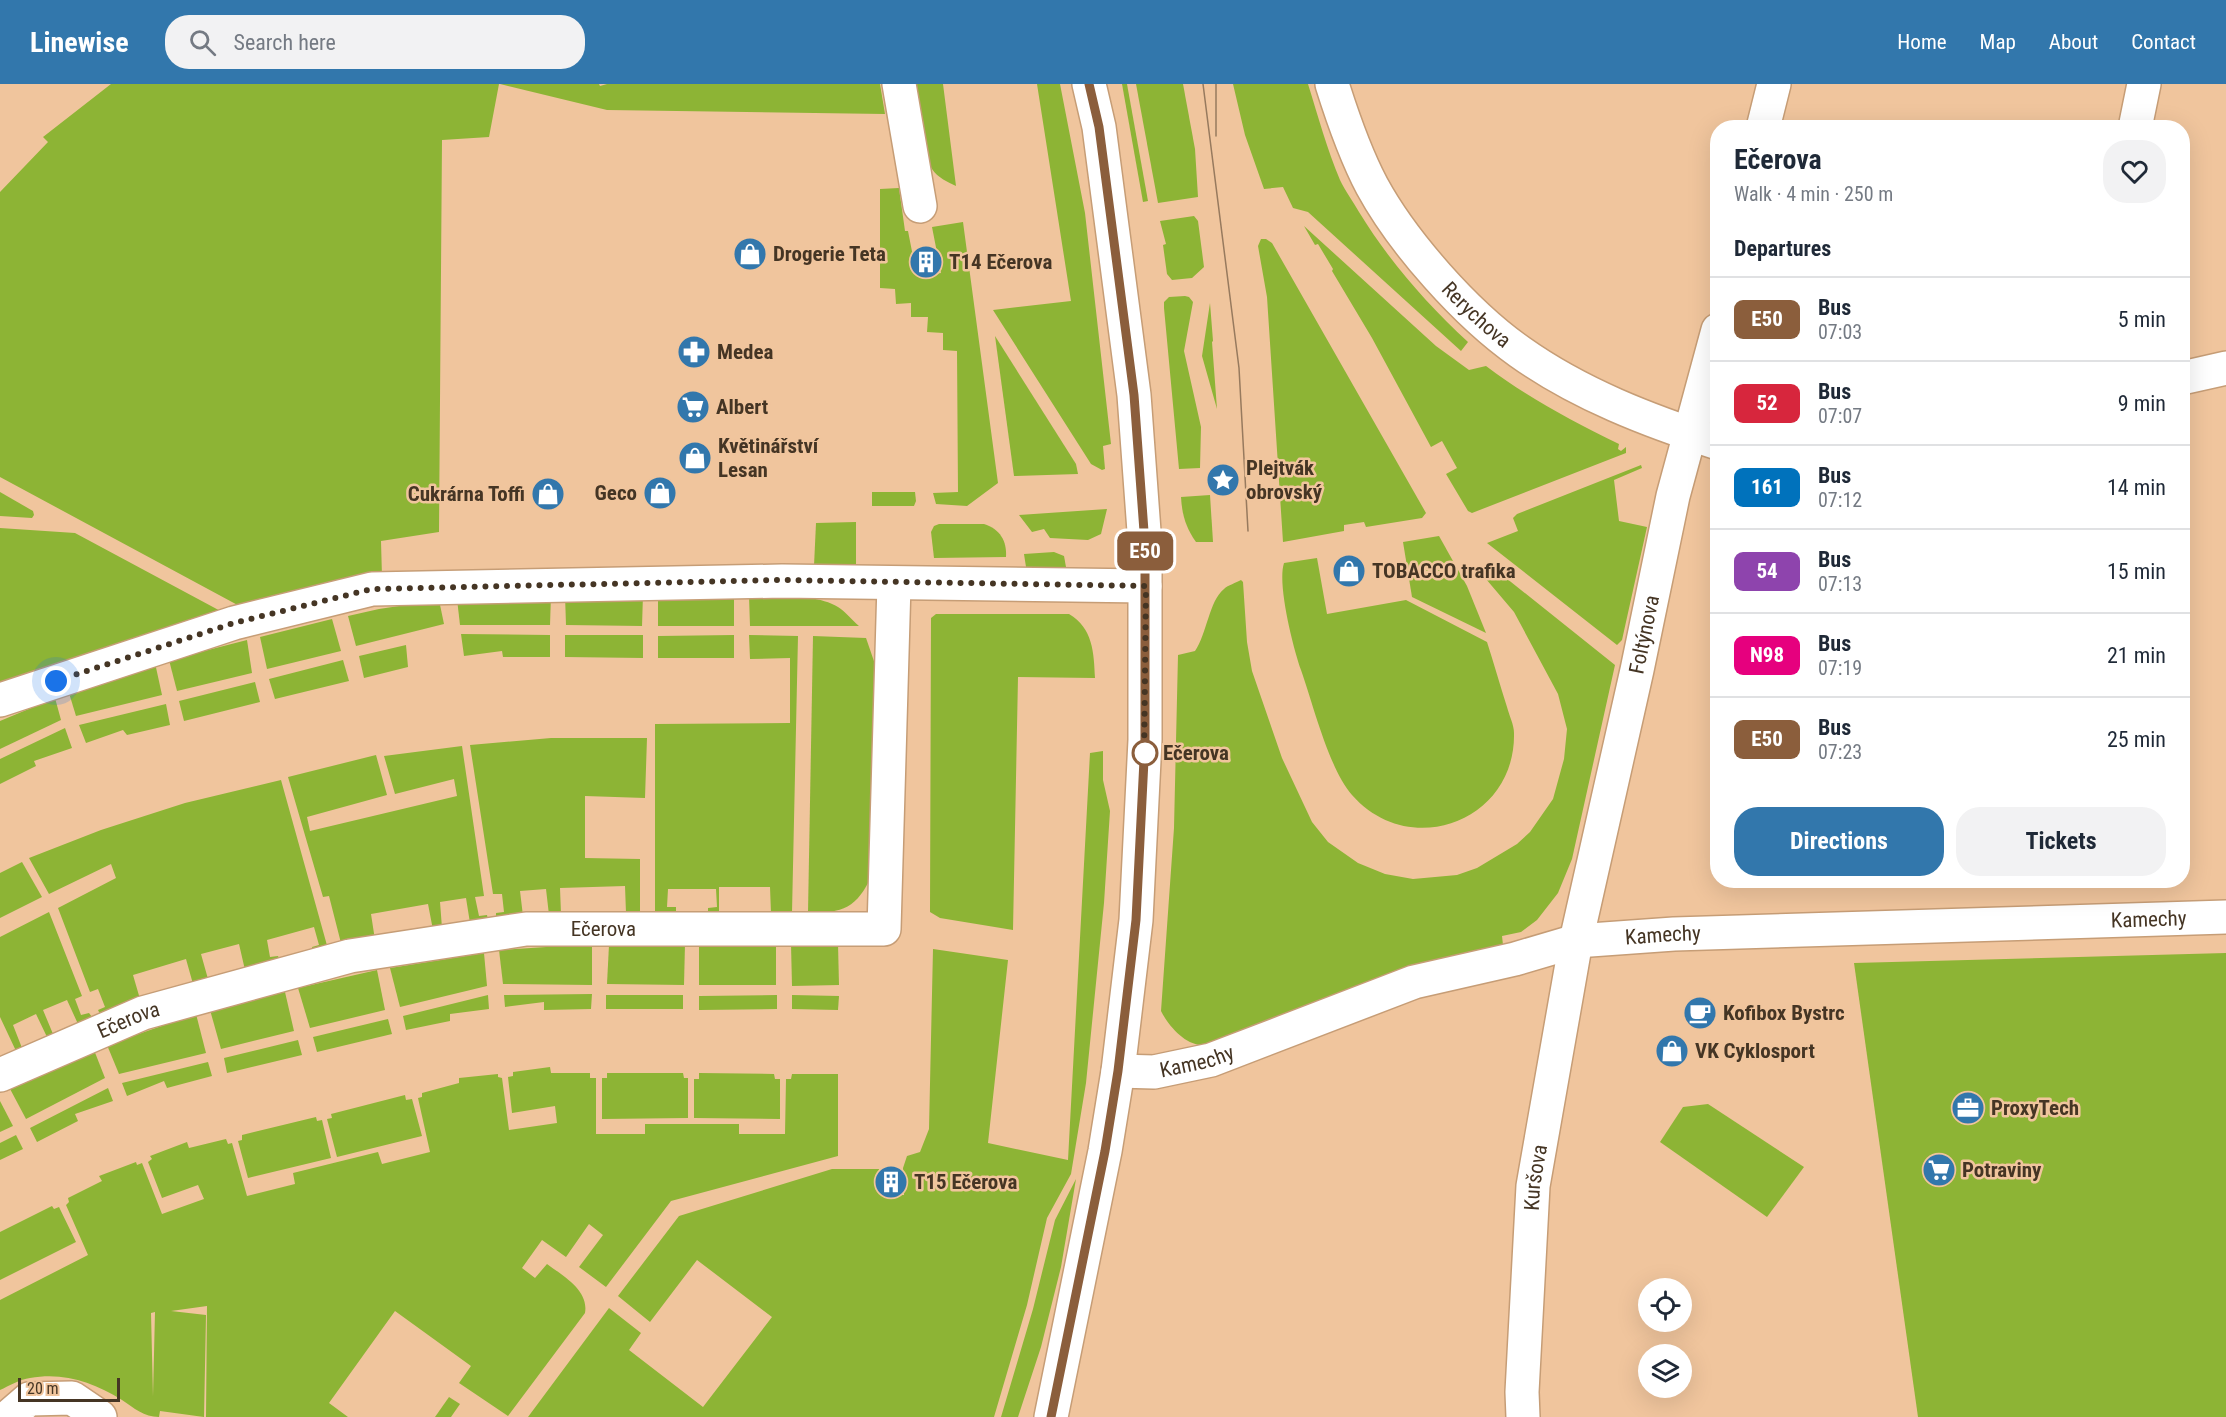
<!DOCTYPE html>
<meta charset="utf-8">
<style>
body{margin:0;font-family:"Roboto Condensed",sans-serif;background:#f2f2f3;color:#1f2937;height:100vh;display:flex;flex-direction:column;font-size:22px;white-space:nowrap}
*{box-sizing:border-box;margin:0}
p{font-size:20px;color:#747a83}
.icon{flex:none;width:33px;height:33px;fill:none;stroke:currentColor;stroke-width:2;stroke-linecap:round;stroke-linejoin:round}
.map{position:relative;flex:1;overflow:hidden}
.side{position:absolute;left:1710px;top:36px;width:480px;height:768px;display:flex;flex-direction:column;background:#fff;border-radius:24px;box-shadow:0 6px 24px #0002}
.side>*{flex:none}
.badge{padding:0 12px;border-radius:9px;font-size:21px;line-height:39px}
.buttons{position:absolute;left:1638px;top:1194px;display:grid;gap:12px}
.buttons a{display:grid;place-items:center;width:54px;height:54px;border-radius:50%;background:#fff;box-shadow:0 6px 24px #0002;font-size:30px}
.scale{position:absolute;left:18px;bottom:15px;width:102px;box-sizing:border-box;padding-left:6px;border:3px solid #453524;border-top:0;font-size:16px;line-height:21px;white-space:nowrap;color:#453524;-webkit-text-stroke:4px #f0c59d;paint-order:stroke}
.you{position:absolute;width:30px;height:30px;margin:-15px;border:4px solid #fff;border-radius:50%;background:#1a73e8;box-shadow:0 0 0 9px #1a73e833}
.map>.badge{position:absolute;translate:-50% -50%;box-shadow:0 0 0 3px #fff}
h2{padding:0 24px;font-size:22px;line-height:54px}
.round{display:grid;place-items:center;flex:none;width:63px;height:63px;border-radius:24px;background:#f2f2f3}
.headline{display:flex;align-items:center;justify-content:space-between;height:102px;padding:0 24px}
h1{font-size:28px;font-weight:700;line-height:45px}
.primary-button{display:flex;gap:12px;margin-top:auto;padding:12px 24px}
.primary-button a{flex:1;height:69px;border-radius:24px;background:#3277ac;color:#fff;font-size:24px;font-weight:700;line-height:69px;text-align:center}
.primary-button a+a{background:#f2f2f3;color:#1f2937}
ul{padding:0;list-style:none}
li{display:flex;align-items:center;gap:18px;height:84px;padding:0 24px;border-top:2px solid #e0e1e3}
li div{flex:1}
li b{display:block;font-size:22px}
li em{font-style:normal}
li .badge{min-width:66px;font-weight:700;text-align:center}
header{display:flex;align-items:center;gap:36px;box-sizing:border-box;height:84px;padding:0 30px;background:#3277ac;color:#fff}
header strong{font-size:28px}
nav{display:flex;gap:33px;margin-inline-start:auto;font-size:21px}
.search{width:420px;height:54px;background:#f2f2f3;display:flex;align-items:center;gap:15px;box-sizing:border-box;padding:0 21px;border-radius:24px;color:#747a83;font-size:22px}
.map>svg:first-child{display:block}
.green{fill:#8db435;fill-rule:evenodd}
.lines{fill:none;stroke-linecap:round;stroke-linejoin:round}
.minor-casing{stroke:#c69d76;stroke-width:36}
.tertiary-casing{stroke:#c69d76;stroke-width:36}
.minor{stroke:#fff;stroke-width:33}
.tertiary{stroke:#fff;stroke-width:33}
.tram{stroke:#977a5e;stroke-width:1.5}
.line-casing{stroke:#fff;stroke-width:14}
.line{stroke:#8b5e3c;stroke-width:9}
.walk{stroke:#453524;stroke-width:6;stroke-dasharray:0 10.8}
.stop-dot{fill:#fff;stroke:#8b5e3c;stroke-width:3}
.labels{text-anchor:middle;stroke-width:5;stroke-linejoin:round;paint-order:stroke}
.poi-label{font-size:21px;font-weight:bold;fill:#453524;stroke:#f0c59d;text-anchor:start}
.street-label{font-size:21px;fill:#453524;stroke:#f0c59d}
.stop-label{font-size:21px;font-weight:bold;fill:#453524;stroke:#f0c59d;text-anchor:start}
</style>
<header>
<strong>Linewise</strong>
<div class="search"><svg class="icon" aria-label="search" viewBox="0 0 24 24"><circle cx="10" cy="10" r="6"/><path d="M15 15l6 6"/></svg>Search here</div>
<nav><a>Home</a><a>Map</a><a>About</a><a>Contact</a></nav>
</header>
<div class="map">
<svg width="2226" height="1333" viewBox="0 0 2226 1333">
<rect width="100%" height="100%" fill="#f0c59d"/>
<g class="green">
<polygon points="111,0 499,0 489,53 442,56 439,448 381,457 382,493 245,525 0,393 0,108 48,58 43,53"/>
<polygon points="500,0 599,0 600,2 607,0 880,0 885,30 607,26"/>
<path d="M 914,0 L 943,0 L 956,102 C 948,98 938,94 932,85 C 921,68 918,22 914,0 Z"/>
<polygon points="1037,0 1060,0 1085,129 1111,360 1103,362 1105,385 1102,386 1091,380 993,226 1071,217"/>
<polygon points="1122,0 1127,0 1148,117 1143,118"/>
<polygon points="1136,0 1183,0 1195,65 1198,113 1158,119"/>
<path d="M 1233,0 L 1308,0 C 1318,32 1327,65 1340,96 C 1345,107 1353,117 1359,128 C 1389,177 1426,219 1468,258 L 1461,267 L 1308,128 L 1293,124 L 1283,103 L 1264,105 L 1245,51 Z"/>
<polygon points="899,104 905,147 908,147 917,193 941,189 932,143 963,138 998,399 967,422 936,420 933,409 958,408 957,267 943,266 943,249 927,248 928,233 911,233 911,219 896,220 895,205 880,204 880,105"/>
<polygon points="1194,132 1198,137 1204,183 1192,194 1172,196 1167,190 1163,161 1166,160 1160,137"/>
<path d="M 1304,142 L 1436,262 L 1469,286 L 1486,282 C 1530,315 1570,336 1619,360 L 1618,365 L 1621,367 L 1626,363 L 1626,369 L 1472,429 L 1468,427 L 1446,390 L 1457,384 L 1442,357 L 1431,363 L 1372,254 L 1332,187 L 1333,185 L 1318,160 L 1315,161 Z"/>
<polygon points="1261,155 1266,155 1272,159 1426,429 1422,434 1366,443 1364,438 1344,441 1344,447 1283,458 1267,213 1258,162"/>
<polygon points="1185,212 1189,213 1193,218 1184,267 1201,343 1200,384 1179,385 1164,224 1164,218 1169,213"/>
<polygon points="1210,219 1213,257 1212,258 1217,325 1202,272"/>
<polygon points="995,252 1076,380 1078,390 1014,392"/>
<polygon points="1641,381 1642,384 1614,396 1619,437 1647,443 1622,556 1617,561 1487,459 1518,447 1513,434 1517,430"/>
<polygon points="0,408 33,427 34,431 32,434 0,432"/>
<polygon points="872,408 915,408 916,417 914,422 872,422"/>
<path d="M 1210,411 L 1213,458 L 1196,458 C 1186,444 1182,431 1181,413 Z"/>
<polygon points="1107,425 1101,450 1088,456 1050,454 1044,445 1032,448 1019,431"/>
<polygon points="856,438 856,483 814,482 816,439"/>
<path d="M 939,440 L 984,440 C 1000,445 1007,457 1006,473 L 934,474 L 931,448 L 934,442 Z"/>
<path d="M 0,444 L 75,449 L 226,530 C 149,549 73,573 0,605 Z"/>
<polygon points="1439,452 1467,502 1486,549 1412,513 1403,458"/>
<polygon points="1054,468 1064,472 1066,483 1026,483 1024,470"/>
<path d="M 1317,474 L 1327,530 L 1406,516 L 1487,558 C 1494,580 1500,601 1507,623 C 1509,631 1514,641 1514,649 C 1516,737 1410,777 1352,711 C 1329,685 1313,620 1301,586 C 1293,563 1277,500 1284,479 Z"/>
<path d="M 1491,482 L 1615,581 L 1572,775 L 1558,809 L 1537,836 L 1521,848 L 1502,852 L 1503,861 L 1418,881 L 1225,958 C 1218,959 1209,962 1201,961 C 1184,960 1168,941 1161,927 L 1174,744 L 1178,571 L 1195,567 C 1207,550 1209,517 1224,505 C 1228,501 1236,499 1241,496 L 1243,498 L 1247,558 L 1252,587 L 1282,674 L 1312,738 L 1328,758 L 1358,779 L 1385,790 L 1413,795 L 1457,791 L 1477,784 L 1517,760 L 1530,748 L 1553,715 L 1564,675 L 1567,645 L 1558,610 L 1514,528 L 1486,495 Z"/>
<polygon points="643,510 642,542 566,541 565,511"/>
<polygon points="551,511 550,541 460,541 457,515"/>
<polygon points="658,511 734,512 734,542 658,542"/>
<path d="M 749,512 C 775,513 816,509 838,523 C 846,528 852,536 859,542 L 750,542 Z"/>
<polygon points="439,516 444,540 356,562 348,532 379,525"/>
<path d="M 936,530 L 1069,530 C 1093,544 1094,569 1095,594 L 1018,593 L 1013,846 L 940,834 L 930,828 L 931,534 Z"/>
<polygon points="332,535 341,567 267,585 260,553"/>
<polygon points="461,550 550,551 550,573 503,573 502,567 464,572"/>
<polygon points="565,551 643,551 643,574 565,573"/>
<polygon points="734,551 734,574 658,574 658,552"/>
<polygon points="749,551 798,552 792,829 771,829 770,803 719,803 719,829 708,829 708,824 717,823 716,805 668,805 667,823 676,823 676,829 655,828 655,640 790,639 790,574 750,575"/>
<path d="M 813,552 L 866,554 L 876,583 L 872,791 C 857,824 843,829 808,829 Z"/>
<polygon points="247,556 252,589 177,607 169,576"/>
<polygon points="406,561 408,583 364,594 359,572"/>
<polygon points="343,576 349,597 275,615 269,595"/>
<polygon points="155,579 162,611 76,632 69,609"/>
<polygon points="255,598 260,618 184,637 179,617"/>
<polygon points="55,614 61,636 0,665 0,637"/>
<polygon points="166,620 170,641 127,651 123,646 86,659 79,641"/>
<polygon points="65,644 72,664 34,677 36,682 0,700 0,675"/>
<polygon points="551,654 647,654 645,714 585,712 585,774 640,775 640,829 626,829 625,802 560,804 561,830 549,831 546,805 520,807 523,832 496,836 496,829 504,828 502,810 493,810 470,661"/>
<polygon points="462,662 484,812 475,813 479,832 487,831 488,836 470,839 466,814 440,818 442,844 433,846 428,820 371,830 375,856 342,863 329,812 323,813 288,693 376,671 387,711 307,733 310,747 457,712 454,695 395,710 384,672"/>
<polygon points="1103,667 1103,696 1110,727 1104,819 1086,999 1071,1090 1047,1134 1027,1221 994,1333 528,1333 609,1224 641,1249 629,1266 703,1323 772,1233 697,1176 650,1238 618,1212 679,1132 832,1085 879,1085 880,1111 904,1111 903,1084 907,1072 920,1068 929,1045 933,865 1008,876 988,1059 1068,1076 1090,669"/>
<polygon points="281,696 328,865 313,869 312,863 319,861 314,843 267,856 270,873 278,872 281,878 245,886 239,860 201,870 208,895 193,900 186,875 133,891 140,915 100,930 98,926 105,923 98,905 90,908 58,824 116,794 111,780 49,810 29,774 101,746 185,719"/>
<polygon points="22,778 42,813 0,834 0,789"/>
<polygon points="49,828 82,912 75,915 81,931 89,929 92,933 78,940 67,916 43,926 53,950 47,953 36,930 13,941 22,964 16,967 0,933 0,853"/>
<polygon points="592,860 592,901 503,900 499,866"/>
<polygon points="685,860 684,901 607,900 609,861"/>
<rect x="699" y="860" width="77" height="41"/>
<polygon points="791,860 838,860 839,901 792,902"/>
<polygon points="484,869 487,902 400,923 390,884"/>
<polygon points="2226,869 2226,1333 1918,1333 1854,879"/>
<polygon points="377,886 385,926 310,944 298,904"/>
<polygon points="285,908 294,947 221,965 210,926"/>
<polygon points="592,910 591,925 544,926 544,918 505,923 504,911"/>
<polygon points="488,911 489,925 450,930 450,937 406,946 403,932"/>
<rect x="606" y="911" width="77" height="14"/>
<polygon points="777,911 777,925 699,926 699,912"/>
<polygon points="792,911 839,912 838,926 792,925"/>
<polygon points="196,930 206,969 119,990 107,961"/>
<polygon points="388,935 392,950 317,968 313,953"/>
<polygon points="298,956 302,971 227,989 224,974"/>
<polygon points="94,966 105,994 26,1035 9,1003"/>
<polygon points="208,978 212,992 167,1004 164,997 127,1012 122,999"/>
<path d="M 550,983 L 551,989 L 590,989 L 590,994 L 596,994 L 596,1050 L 645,1050 L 645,1040 L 739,1040 L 739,1050 L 785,1050 L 786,995 L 791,995 L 792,990 L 838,990 L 838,1072 L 671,1117 L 606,1203 L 579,1183 L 603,1151 L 589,1140 L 566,1173 L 542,1156 L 522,1184 L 535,1194 L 547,1180 C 563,1192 589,1206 585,1229 L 508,1332 L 459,1299 L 471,1282 L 395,1227 L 329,1319 L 348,1333 L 206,1333 L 207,1222 L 171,1227 L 206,1231 L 204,1333 L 160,1327 L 159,1333 C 144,1333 134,1324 122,1316 C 93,1298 64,1288 30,1294 C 20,1295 9,1302 0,1306 L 0,1216 L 88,1171 L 66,1121 L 69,1118 L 68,1114 L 102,1097 L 99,1092 L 136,1078 L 137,1081 L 142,1079 L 162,1130 L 204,1115 L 198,1101 L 162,1114 L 148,1078 L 152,1075 L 150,1072 L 187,1058 L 189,1064 L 226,1055 L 228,1060 L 232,1059 L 247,1112 L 295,1100 L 293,1089 L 378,1068 L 382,1080 L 430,1068 L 418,1014 L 422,1013 L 422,1009 L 459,999 L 459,994 L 498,990 L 498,993 L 502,994 L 509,1046 L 557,1039 L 555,1022 L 512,1029 L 508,993 L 513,992 L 513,988 ZM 155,1228 L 153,1312 L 153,1313 L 151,1229 Z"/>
<polygon points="607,989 683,989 684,994 688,994 688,1034 602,1035 602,994 607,994"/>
<polygon points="699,989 774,990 775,995 780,995 780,1035 694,1034 694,995 699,995"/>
<polygon points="108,1004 113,1017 75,1030 78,1037 37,1058 30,1044"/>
<polygon points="405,1011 406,1016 412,1015 422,1052 337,1073 327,1035 332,1034 331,1030"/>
<polygon points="0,1017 13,1042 0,1048"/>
<polygon points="1708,1020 1804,1083 1767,1133 1660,1058 1683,1023"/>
<polygon points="316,1033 317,1037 322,1036 331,1074 248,1094 238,1057 242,1056 242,1051"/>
<polygon points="16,1051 23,1065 0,1076 0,1059"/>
<polygon points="1076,1095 1061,1183 1041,1263 1018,1333 1001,1333 1033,1225 1055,1136"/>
<polygon points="52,1122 54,1125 59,1123 76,1158 0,1196 0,1148"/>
<polygon points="449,1313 460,1320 451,1333 435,1333"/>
</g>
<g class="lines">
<defs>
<g id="minor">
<polyline points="899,0 920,122"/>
<path id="s1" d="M 1332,0 C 1343,35 1355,70 1372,102 C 1403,159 1466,230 1520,268 C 1579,310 1649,337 1718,359"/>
<polyline points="1763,44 1774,0"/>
<polyline points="2135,44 2144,0"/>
<polyline points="2182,294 2226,284"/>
<polyline points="0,616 234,539 372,505 782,497 1145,502"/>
<path id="s2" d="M 1118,987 L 1154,988 L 1211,976 L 1414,898 L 1515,875 L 1576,857 L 1674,850 L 2226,833"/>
<path id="s3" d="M 0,991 L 143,929 L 350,872 L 526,845 L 884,845 L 894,500"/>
<polyline points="8,1333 29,1315 72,1314 100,1333"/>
<path id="s4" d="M 1523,1333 L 1522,1308 L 1533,1102 L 1576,857 L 1637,586 L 1673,412 L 1718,246"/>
</g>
<polyline id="tertiary" points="1051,1333 1105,1067 1118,987 1136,836 1145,656 1145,461 1134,311 1099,43 1089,0"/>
</defs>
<use href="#minor" class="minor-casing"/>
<use href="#tertiary" class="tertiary-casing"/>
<use href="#minor" class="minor"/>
<use href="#tertiary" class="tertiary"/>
<g class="tram">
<polyline points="1203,0 1239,284 1248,447"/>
<polyline points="1216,0 1216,52"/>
</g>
</g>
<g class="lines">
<defs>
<polyline id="line" points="1051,1333 1105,1067 1118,987 1136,836 1145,656 1145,461 1134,311 1099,43 1089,0"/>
</defs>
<use href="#line" class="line-casing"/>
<use href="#line" class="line"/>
<polyline class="walk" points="56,597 234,539 372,505 782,496 1146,502 1144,678 1145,669"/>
</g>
<defs>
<symbol id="shop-disc" viewBox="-11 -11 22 22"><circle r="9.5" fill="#3277ac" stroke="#f0c59d"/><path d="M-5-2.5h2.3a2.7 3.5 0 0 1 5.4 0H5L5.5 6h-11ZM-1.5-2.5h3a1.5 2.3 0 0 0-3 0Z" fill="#fff"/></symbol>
<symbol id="building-disc" viewBox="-11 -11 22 22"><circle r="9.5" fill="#3277ac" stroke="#f0c59d"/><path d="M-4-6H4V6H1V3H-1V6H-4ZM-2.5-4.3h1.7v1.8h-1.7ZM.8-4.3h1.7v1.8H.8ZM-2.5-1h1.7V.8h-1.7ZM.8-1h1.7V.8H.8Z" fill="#fff"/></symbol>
<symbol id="pharmacy-disc" viewBox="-11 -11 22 22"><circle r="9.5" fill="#3277ac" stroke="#f0c59d"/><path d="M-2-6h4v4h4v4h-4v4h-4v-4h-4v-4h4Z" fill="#fff"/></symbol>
<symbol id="supermarket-disc" viewBox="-11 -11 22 22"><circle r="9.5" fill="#3277ac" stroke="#f0c59d"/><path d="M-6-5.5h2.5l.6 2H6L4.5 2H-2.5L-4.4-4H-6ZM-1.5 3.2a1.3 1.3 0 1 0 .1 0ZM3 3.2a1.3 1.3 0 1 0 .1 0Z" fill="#fff"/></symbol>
<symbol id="sight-disc" viewBox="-11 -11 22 22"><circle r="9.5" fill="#3277ac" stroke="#f0c59d"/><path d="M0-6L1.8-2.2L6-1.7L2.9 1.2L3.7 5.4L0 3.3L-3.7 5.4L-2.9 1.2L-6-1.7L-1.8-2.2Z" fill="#fff"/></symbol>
<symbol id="cafe-disc" viewBox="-11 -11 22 22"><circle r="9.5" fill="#3277ac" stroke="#f0c59d"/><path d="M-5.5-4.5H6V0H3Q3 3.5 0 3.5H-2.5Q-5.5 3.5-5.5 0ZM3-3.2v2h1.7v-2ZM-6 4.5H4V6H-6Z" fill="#fff"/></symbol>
<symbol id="office-disc" viewBox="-11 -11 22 22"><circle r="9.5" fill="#3277ac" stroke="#f0c59d"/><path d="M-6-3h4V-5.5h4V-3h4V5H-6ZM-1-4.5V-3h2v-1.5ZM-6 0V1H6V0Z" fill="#fff"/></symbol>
</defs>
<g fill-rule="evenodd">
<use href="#shop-disc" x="731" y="151" width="38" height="38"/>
<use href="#building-disc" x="907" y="159" width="38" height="38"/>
<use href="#pharmacy-disc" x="675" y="249" width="38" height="38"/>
<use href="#supermarket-disc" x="674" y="304" width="38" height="38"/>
<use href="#shop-disc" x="676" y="355" width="38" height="38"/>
<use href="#sight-disc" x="1204" y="377" width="38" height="38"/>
<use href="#shop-disc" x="641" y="390" width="38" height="38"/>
<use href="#shop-disc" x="529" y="391" width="38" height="38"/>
<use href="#shop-disc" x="1330" y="468" width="38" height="38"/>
<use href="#cafe-disc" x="1681" y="910" width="38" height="38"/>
<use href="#shop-disc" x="1653" y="948" width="38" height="38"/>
<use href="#office-disc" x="1949" y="1005" width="38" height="38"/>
<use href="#supermarket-disc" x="1920" y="1067" width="38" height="38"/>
<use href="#building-disc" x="872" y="1079" width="38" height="38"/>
</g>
<circle class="stop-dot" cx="1145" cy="669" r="12"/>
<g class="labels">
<g class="poi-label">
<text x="773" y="177">Drogerie Teta</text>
<text x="949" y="185">T14 Ečerova</text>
<text x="717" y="275">Medea</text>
<text x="716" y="330">Albert</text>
<text x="718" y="369">Květinářství<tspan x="718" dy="24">Lesan</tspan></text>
<text x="1246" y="391">Plejtvák<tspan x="1246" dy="24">obrovský</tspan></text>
<text x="637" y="416" text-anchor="end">Geco</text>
<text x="525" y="417" text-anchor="end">Cukrárna Toffi</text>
<text x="1372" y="494">TOBACCO trafika</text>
<text x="1723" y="936">Kofibox Bystrc</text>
<text x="1695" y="974">VK Cyklosport</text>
<text x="1991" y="1031">ProxyTech</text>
<text x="1962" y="1093">Potraviny</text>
<text x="914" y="1105">T15 Ečerova</text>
</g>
<g class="street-label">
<text dy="7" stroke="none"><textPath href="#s1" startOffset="276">Rerychova</textPath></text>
<text dy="7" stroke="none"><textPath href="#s4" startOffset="794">Foltýnova</textPath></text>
<text dy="7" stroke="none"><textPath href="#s2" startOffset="1052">Kamechy</textPath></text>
<text dy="7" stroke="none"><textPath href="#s3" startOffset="626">Ečerova</textPath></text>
<text dy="7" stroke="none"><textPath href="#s2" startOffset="566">Kamechy</textPath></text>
<text dy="7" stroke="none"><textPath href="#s3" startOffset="140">Ečerova</textPath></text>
<text dy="7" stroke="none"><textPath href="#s2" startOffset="80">Kamechy</textPath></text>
<text dy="7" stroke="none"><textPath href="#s4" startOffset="240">Kuršova</textPath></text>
</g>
<g class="stop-label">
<text x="1163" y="676">Ečerova</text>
</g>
</g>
</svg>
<div class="buttons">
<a><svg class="icon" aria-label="locate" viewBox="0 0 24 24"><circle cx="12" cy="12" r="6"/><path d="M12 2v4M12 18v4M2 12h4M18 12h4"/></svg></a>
<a><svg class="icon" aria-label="layers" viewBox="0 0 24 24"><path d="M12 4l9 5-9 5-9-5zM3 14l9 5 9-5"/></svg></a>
</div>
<div class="scale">20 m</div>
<div class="you" style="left:56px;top:597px"></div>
<b class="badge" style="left:1145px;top:467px;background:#8b5e3c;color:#fff">E50</b>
<section class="side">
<div class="headline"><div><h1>Ečerova</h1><p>Walk · 4 min · 250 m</p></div><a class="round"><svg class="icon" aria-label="heart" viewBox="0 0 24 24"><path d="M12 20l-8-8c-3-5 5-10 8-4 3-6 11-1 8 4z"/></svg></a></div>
<h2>Departures</h2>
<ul>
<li><span class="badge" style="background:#8b5e3c;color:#fff">E50</span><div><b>Bus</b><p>07:03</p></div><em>5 min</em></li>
<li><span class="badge" style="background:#d7263d;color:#fff">52</span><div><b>Bus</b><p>07:07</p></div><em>9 min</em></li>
<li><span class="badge" style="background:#0072bc;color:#fff">161</span><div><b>Bus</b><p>07:12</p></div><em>14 min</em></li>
<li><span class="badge" style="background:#8e44ad;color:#fff">54</span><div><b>Bus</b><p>07:13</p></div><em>15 min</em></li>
<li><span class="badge" style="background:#e6007e;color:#fff">N98</span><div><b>Bus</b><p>07:19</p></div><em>21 min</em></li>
<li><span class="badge" style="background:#8b5e3c;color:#fff">E50</span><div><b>Bus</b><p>07:23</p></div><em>25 min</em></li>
</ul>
<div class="primary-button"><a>Directions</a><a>Tickets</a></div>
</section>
</div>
